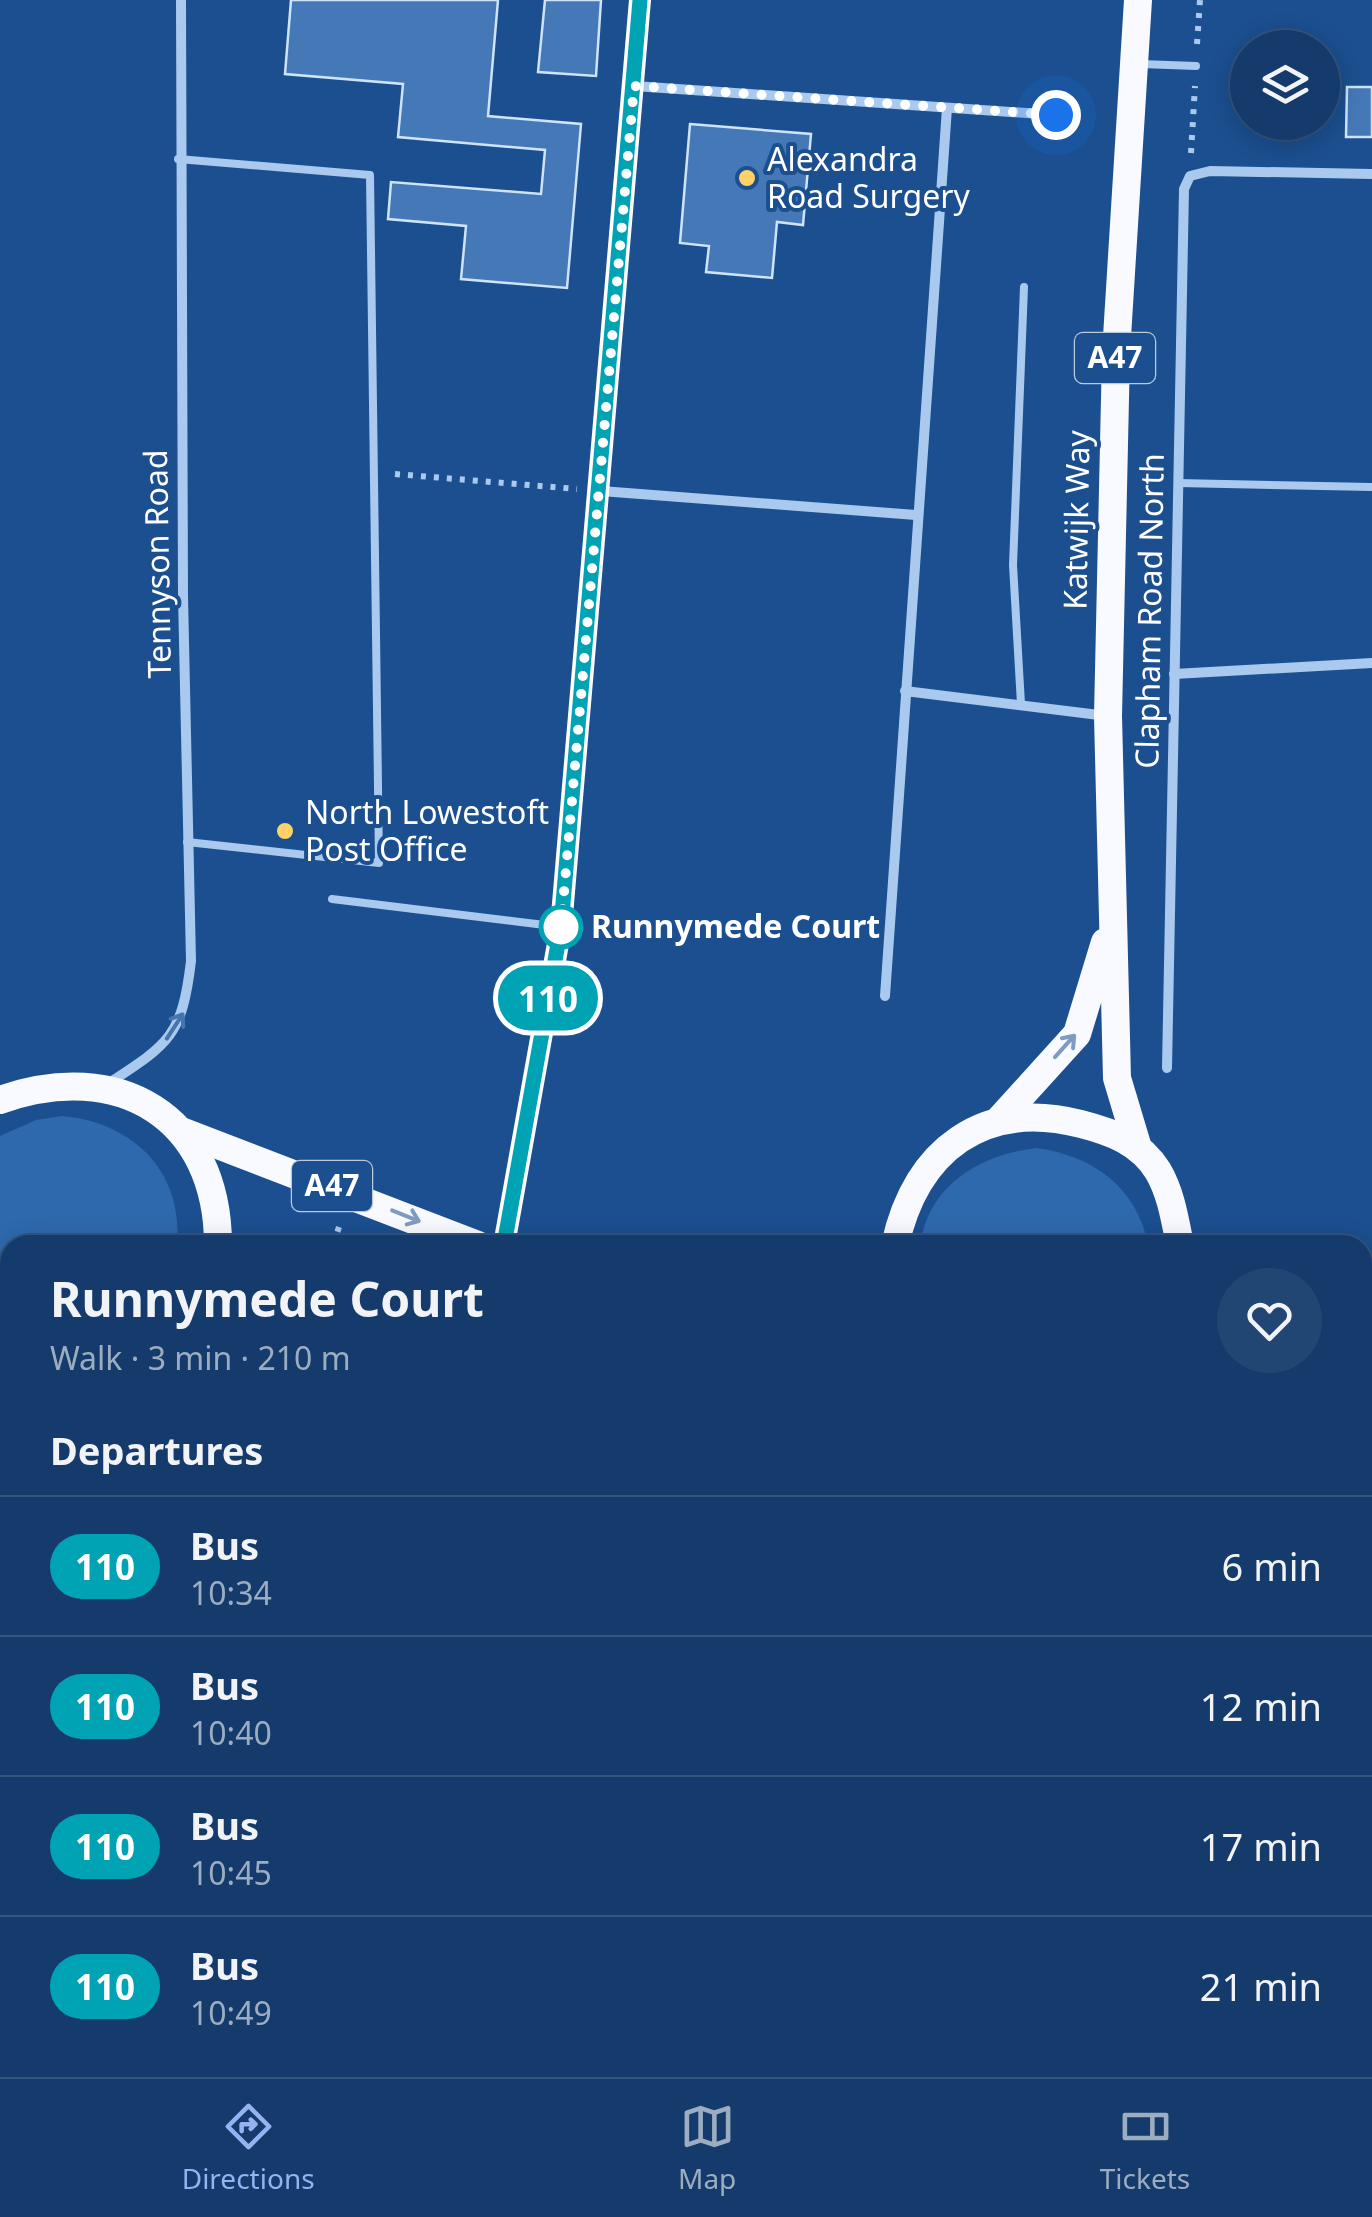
<!DOCTYPE html>
<meta charset="utf-8">
<style>
body{margin:0;font-family:"Noto Sans",sans-serif;background:#214673;color:#f1f3f6;height:100vh;display:flex;flex-direction:column;font-size:38px;white-space:nowrap}
*{box-sizing:border-box;margin:0}
p{font-size:32px;color:#9dadc1}
.icon{flex:none;width:55px;height:55px;fill:none;stroke:currentColor;stroke-width:2;stroke-linecap:round;stroke-linejoin:round}
.map{position:relative;flex:1;overflow:hidden}
.panel{position:absolute;left:0px;top:1235px;width:1372px;height:842px;display:flex;flex-direction:column;background:#143b6b;border-radius:30px 30px 0 0;box-shadow:0 5px 25px #0003,0 0 0 2px #33557e}
.panel>*{flex:none}
.badge{padding:0 20px;border-radius:32px;font-size:35px;line-height:65px}
.fabs{position:absolute;left:1230px;top:30px;display:grid;gap:20px}
.fabs a{display:grid;place-items:center;width:110px;height:110px;border-radius:50%;background:#143b6b;box-shadow:0 5px 25px #0003,0 0 0 2px #33557e;font-size:50px}
.you{position:absolute;width:50px;height:50px;margin:-25px;border:8px solid #fff;border-radius:50%;background:#1a73e8;box-shadow:0 0 0 15px #1a73e833}
.map>.badge{position:absolute;translate:-50% -50%;box-shadow:0 0 0 5px #fff}
h2{padding:0 50px;font-size:38px;line-height:90px}
.round{display:grid;place-items:center;flex:none;width:105px;height:105px;border-radius:52px;background:#214673}
.headline{display:flex;align-items:center;justify-content:space-between;height:170px;padding:0 50px}
h1{font-size:48px;font-weight:700;line-height:75px}
ul{padding:0;list-style:none}
li{display:flex;align-items:center;gap:30px;height:140px;padding:0 50px;border-top:2px solid #33557e}
li div{flex:1}
li b{display:block;font-size:38px}
li em{font-style:normal}
li .badge{min-width:110px;font-weight:700;text-align:center}
.tab-bar{display:flex;justify-content:space-around;align-items:center;height:140px;border-top:2px solid #33557e;background:#143b6b;font-size:28px;color:#9dadc1}
.tab-bar a{display:grid;justify-items:center;gap:5px}
.tab-bar .selected{color:#95b2f1}
.map>svg:first-child{display:block}
.green{fill:#2e69ad}
.building{fill:#4478b7;stroke:#cfe3fa;stroke-width:2.5}
.lines{fill:none;stroke-linecap:round;stroke-linejoin:round}
.path{stroke:#a9c9ee;stroke-width:6;stroke-dasharray:5 8;stroke-linecap:butt}
.service{stroke:#a9c9ee;stroke-width:8}
.minor{stroke:#a9c9ee;stroke-width:10}
.primary{stroke:#f0f6ff;stroke-width:25}
.trunk{stroke:#f8faff;stroke-width:28}
.oneway{stroke:#4674ac}
.oneway2{stroke:#7e9cc1}
.line-casing{stroke:#fff;stroke-width:22}
.line{stroke:#00a3b4;stroke-width:15}
.walk{stroke:#fff;stroke-width:10;stroke-dasharray:0 18}
.poi-dot{fill:#ffd166;stroke:#1b4f8f;stroke-width:4}
.stop-dot{fill:#fff;stroke:#00a3b4;stroke-width:5}
.labels{text-anchor:middle;stroke-width:8;stroke-linejoin:round;paint-order:stroke}
.shield{fill:#1b4f8f;stroke:#bbcadd;stroke-width:2.5}
.shield-label{font-size:30px;font-weight:bold;fill:#fff}
.poi-label{font-size:32px;fill:#fff;stroke:#1b4f8f;text-anchor:start}
.street-label{font-size:32px;fill:#fff;stroke:#1b4f8f}
.stop-label{font-size:32px;font-weight:bold;fill:#fff;stroke:#1b4f8f;text-anchor:start}
</style>
<div class="map">
<svg width="1372" height="2077" viewBox="0 0 1372 2077">
<rect width="100%" height="100%" fill="#1b4f8f"/>
<g class="green">
<path d="M 62,1116 C 132,1122 184,1171 177,1245 L 10,1245 L 10,1332 L 0,1326 L 0,1136 L 36,1120 Z"/>
<path d="M 1037,1148 C 1093,1156 1137,1187 1148,1245 L 920,1245 C 928,1185 981,1154 1037,1148 Z"/>
</g>
<g class="building">
<polygon points="291,0 498,0 488,116 581,124 567,288 461,279 466,226 388,219 391,182 541,194 545,150 398,137 403,84 285,74"/>
<polygon points="545,0 601,0 596,76 538,72"/>
<polygon points="1347,87 1372,87 1372,137 1346,137"/>
<polygon points="690,124 811,134 803,225 777,222 772,278 706,272 709,246 680,243"/>
</g>
<g class="lines">
<g class="path">
<polyline points="1197,44 1200,0"/>
<polyline points="1191,153 1195,86"/>
<polyline points="395,474 577,489"/>
<polyline points="339,1227 336,1236 358,1245"/>
</g>
<g class="service">
<polyline points="1141,64 1196,66"/>
<polyline points="178,159 370,175 379,863 187,842"/>
<polyline points="1178,483 1372,487"/>
<polyline points="1021,704 1013,565 1024,287"/>
<polyline points="332,899 561,927"/>
<polyline points="1362,1986 1372,1996"/>
</g>
<g class="minor">
<polyline points="634,86 1056,115"/>
<polyline points="601,491 916,515"/>
<polyline points="1174,674 1372,663"/>
<polyline points="905,691 1107,716"/>
<polyline points="885,996 947,108"/>
<polyline points="1167,1068 1184,189 1190,176 1210,171 1372,174"/>
<path d="M 106,1085 C 169,1044 182,1037 191,961 L 183,596 L 181,0"/>
<polyline points="504,1245 561,927 640,0"/>
<polyline points="154,2068 183,2077"/>
<polyline points="858,2068 885,2077"/>
<polyline points="75,2077 77,2068"/>
<polyline points="946,2077 947,2068"/>
</g>
<polyline class="primary" points="1362,1623 1372,1630"/>
<g class="trunk">
<polyline points="1138,0 1116,353 1108,716 1117,1078 1138,1148"/>
<path d="M 0,1100 C 118,1058 218,1116 218,1245"/>
<polyline points="1000,1119 1077,1034 1105,942"/>
<polyline points="184,1132 478,1245"/>
<path d="M 895,1245 C 916,1150 983,1099 1081,1124 C 1112,1132 1140,1142 1158,1171 C 1171,1193 1175,1220 1180,1245"/>
<polyline points="3,1365 10,1395"/>
<polyline points="0,1651 10,1570"/>
<polyline points="0,2066 10,2041"/>
</g>
</g>
<defs><path id="oneway-shaft" d="M-6 0H5M1.5-3L5.5 0L1.5 3" fill="none" stroke-width="1.6" stroke-linecap="round" stroke-linejoin="round" transform="scale(2.5)"/></defs>
<use class="oneway" href="#oneway-shaft" transform="translate(175 1026) rotate(-57)"/>
<g class="oneway2">
<use href="#oneway-shaft" transform="translate(1065 1046) rotate(-48)"/>
<use href="#oneway-shaft" transform="translate(406 1216) rotate(22)"/>
</g>
<g class="lines">
<defs>
<polyline id="line" points="504,1245 561,927 640,0"/>
</defs>
<use href="#line" class="line-casing"/>
<use href="#line" class="line"/>
<polyline class="walk" points="561,927 634,86 1056,115"/>
</g>
<g class="poi-dot">
<circle cx="747" cy="178" r="10"/>
<circle cx="285" cy="831" r="10"/>
</g>
<circle class="stop-dot" cx="561" cy="927" r="20"/>
<g class="labels">
<g class="shield">
<rect x="1075" y="333" width="80" height="50" rx="8"/>
<rect x="292" y="1161" width="80" height="50" rx="8"/>
</g>
<g class="shield-label">
<text x="1115" y="368">A47</text>
<text x="332" y="1196">A47</text>
</g>
<g class="poi-label">
<text x="767" y="171">Alexandra<tspan x="767" dy="37">Road Surgery</tspan></text>
<text x="305" y="824">North Lowestoft<tspan x="305" dy="37">Post Office</tspan></text>
</g>
<g class="street-label">
<text transform="translate(1077 520) rotate(-89)" y="11">Katwijk Way</text>
<text transform="translate(158 564) rotate(-91)" y="11">Tennyson Road</text>
<text transform="translate(1150 611) rotate(-89)" y="11">Clapham Road North</text>
</g>
<g class="stop-label">
<text x="591" y="938">Runnymede Court</text>
</g>
</g>
</svg>
<div class="fabs">
<a><svg class="icon" aria-label="layers" viewBox="0 0 24 24"><path d="M12 4l9 5-9 5-9-5zM3 14l9 5 9-5"/></svg></a>
</div>
<div class="you" style="left:1056px;top:115px"></div>
<b class="badge" style="left:548px;top:998px;background:#00a3b4;color:#fff">110</b>
<section class="panel">
<div class="headline"><div><h1>Runnymede Court</h1><p>Walk · 3 min · 210 m</p></div><a class="round"><svg class="icon" aria-label="heart" viewBox="0 0 24 24"><path d="M12 20l-8-8c-3-5 5-10 8-4 3-6 11-1 8 4z"/></svg></a></div>
<h2>Departures</h2>
<ul>
<li><span class="badge" style="background:#00a3b4;color:#fff">110</span><div><b>Bus</b><p>10:34</p></div><em>6 min</em></li>
<li><span class="badge" style="background:#00a3b4;color:#fff">110</span><div><b>Bus</b><p>10:40</p></div><em>12 min</em></li>
<li><span class="badge" style="background:#00a3b4;color:#fff">110</span><div><b>Bus</b><p>10:45</p></div><em>17 min</em></li>
<li><span class="badge" style="background:#00a3b4;color:#fff">110</span><div><b>Bus</b><p>10:49</p></div><em>21 min</em></li>
</ul>
</section>
</div>
<nav class="tab-bar">
<a class="selected"><svg class="icon" aria-label="directions" viewBox="0 0 24 24"><path d="M12 3l9 9-9 9-9-9zM9 14v-3h6M13 9l2 2-2 2"/></svg>Directions</a>
<a><svg class="icon" aria-label="map" viewBox="0 0 24 24"><path d="M3 6l6-2 6 2 6-2v14l-6 2-6-2-6 2zM9 4v14M15 6v14"/></svg>Map</a>
<a><svg class="icon" aria-label="tickets" viewBox="0 0 24 24"><path d="M3 7h18v10H3zM15 7v10"/></svg>Tickets</a>
</nav>
